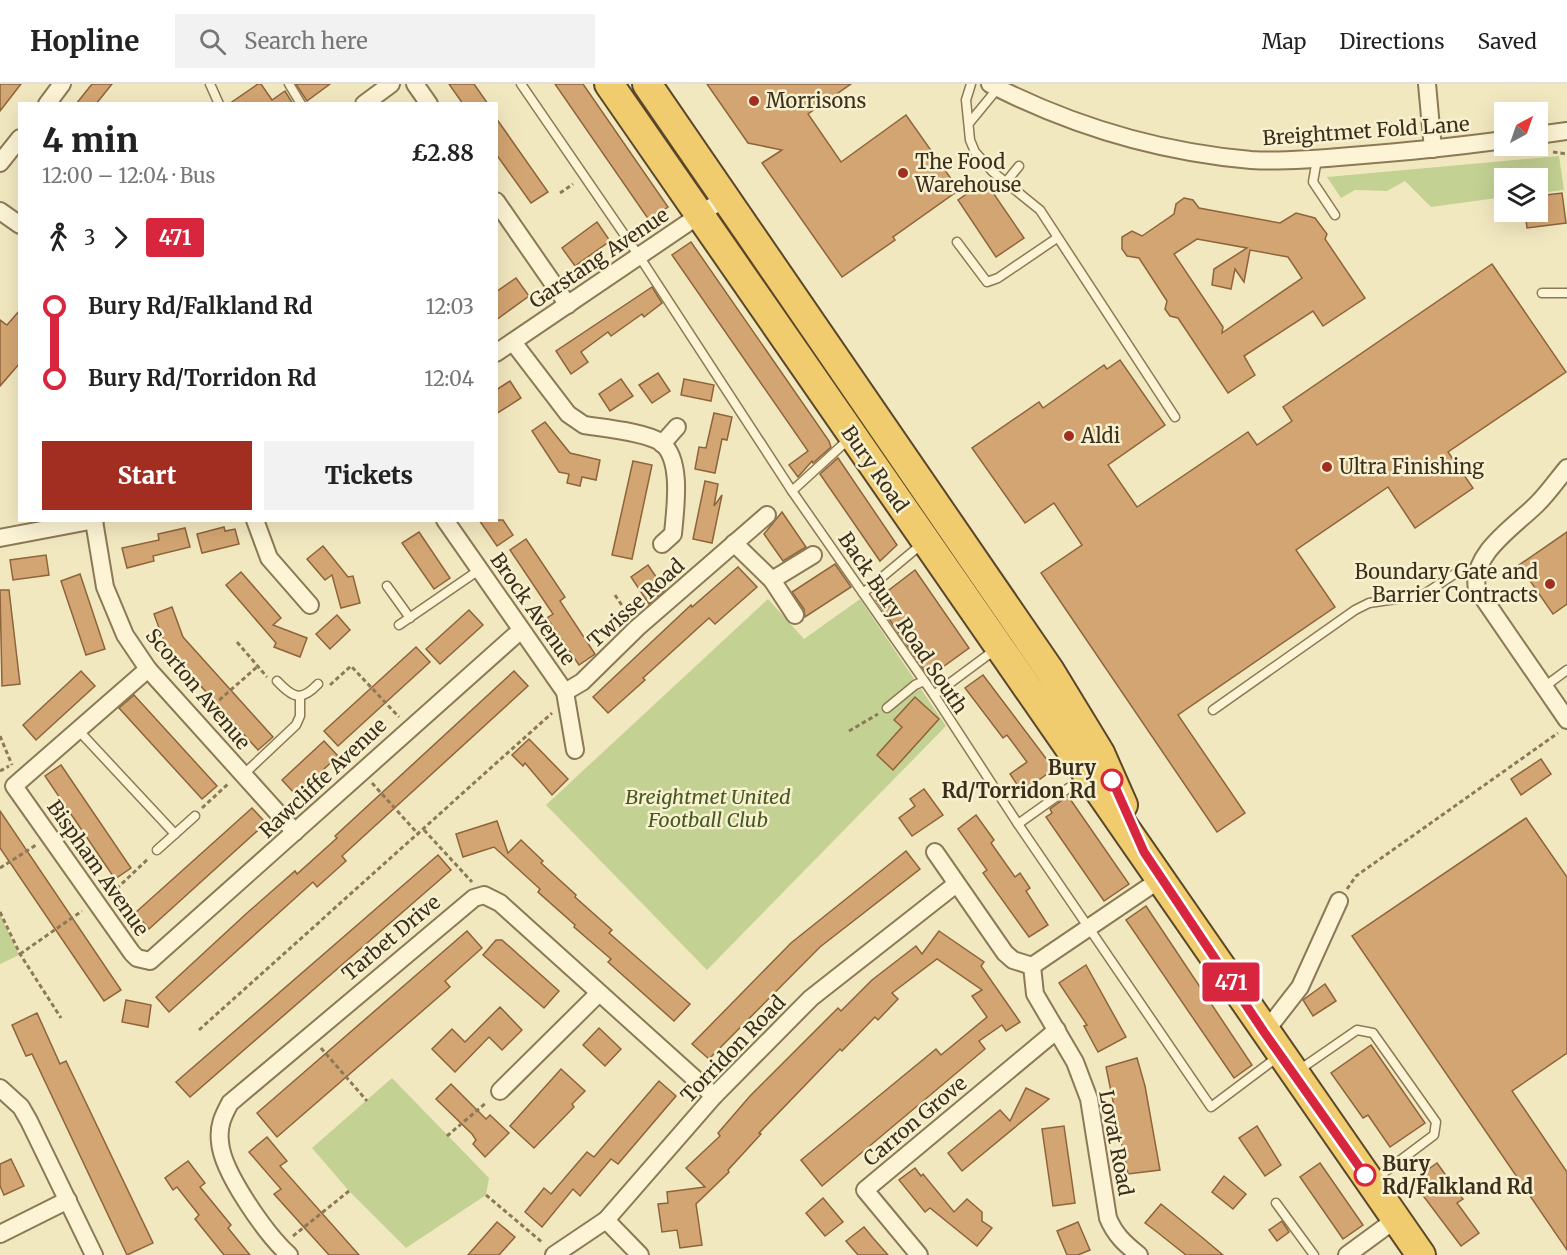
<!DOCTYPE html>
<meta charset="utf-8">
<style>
body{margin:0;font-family:Merriweather,serif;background:#f2f2f2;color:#222;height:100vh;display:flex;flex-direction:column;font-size:22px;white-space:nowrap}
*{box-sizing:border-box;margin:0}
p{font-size:20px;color:#767676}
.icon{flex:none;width:33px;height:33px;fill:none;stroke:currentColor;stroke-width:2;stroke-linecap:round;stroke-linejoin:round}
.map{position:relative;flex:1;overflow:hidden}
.panel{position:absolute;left:18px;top:18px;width:480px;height:420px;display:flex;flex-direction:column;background:#fff;border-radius:0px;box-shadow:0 6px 24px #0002}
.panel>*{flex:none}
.badge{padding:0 12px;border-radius:4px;font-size:21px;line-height:39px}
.needle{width:39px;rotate:40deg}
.tools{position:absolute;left:1494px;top:18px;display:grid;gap:12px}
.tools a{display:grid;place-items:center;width:54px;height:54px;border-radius:0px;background:#fff;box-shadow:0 6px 24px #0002;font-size:30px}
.map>.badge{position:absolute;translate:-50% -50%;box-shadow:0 0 0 3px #fff}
.legs{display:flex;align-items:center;gap:9px;height:66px;padding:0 24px;font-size:20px}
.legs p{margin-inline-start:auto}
.overview{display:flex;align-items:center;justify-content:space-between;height:102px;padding:0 24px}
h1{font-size:33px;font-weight:800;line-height:45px}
.button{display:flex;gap:12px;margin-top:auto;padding:12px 24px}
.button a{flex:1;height:69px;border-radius:0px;background:#a12e21;color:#fff;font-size:24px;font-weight:800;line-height:69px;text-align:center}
.button a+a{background:#f2f2f2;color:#222}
ul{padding:0 24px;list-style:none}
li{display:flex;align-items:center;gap:21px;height:72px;font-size:22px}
li i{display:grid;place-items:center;width:9px;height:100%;margin:0 8px;background:currentColor}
li i::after{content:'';width:15px;height:15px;margin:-8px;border:4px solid;border-radius:50%;background:#fff}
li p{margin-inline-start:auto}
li:first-child i{background:linear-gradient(#0000 50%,currentColor 0)}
li:last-child i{background:linear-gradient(currentColor 50%,#0000 0)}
header{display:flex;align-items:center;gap:36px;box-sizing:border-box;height:84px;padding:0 30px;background:#fff;border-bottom:2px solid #e0e0e0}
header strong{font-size:28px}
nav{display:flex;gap:33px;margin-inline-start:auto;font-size:21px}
.search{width:420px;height:54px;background:#f2f2f2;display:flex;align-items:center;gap:15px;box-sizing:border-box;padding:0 21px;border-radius:0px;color:#767676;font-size:22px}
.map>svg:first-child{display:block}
.green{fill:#c3d193}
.building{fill:#d3a572;stroke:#8e643a;stroke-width:1.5;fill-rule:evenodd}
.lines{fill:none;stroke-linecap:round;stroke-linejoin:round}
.service-casing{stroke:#8c7956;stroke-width:11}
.minor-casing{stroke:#8c7956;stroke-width:20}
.trunk-casing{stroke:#5a462b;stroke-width:32}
.path{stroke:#8c7956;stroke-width:3;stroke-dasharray:4.5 3;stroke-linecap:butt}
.service{stroke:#fcf4d4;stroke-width:8}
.minor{stroke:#fcf4d4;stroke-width:16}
.trunk{stroke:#f0cc6e;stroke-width:28}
.line-1-casing{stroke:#fff;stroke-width:14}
.line-1{stroke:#d7263d;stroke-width:9}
.poi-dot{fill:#a12e21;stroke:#f8f1d0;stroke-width:2}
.stop-1-dot{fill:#fff;stroke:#d7263d;stroke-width:3}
.labels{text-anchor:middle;stroke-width:5;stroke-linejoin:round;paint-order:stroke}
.poi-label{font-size:20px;fill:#3b2e1c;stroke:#f8f1d0;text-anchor:start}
.street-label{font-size:20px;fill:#3b2e1c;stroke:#f8f1d0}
.stop-label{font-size:20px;font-weight:bold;fill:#3b2e1c;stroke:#f8f1d0;text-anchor:end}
.park-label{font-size:20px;font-style:italic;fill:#455921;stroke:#f8f1d0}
</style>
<header>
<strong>Hopline</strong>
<div class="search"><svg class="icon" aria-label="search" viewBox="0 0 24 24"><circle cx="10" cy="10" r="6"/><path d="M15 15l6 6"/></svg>Search here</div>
<nav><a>Map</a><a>Directions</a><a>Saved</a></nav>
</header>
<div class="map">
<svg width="1567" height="1171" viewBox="0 0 1567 1171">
<rect width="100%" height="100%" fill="#f2e8c0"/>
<g class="green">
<polygon points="1559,72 1564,106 1538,109 1538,94 1504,94 1504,113 1431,123 1405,97 1387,107 1355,106 1341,114 1327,93"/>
<polygon points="768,515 804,555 860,515 946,642 707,886 546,721"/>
<polygon points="0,830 19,871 0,880"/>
<polygon points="392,994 489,1094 486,1111 406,1164 349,1107 312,1064"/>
</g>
<g class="building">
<polygon points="0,0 21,0 0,27"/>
<polygon points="92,0 112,0 96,20 76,20"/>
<polygon points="258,0 261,0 272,16 285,7 293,20 229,20"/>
<polygon points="296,0 330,0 307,17"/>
<polygon points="449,0 474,0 488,20 463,20"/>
<polygon points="555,0 583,0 668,123 649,136"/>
<polygon points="707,0 851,0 808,30 841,78 906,31 959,106 893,153 895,156 842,193 762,79 782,66 748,59"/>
<polygon points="496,34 548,108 531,119 496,70"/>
<polygon points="985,97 1024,154 996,173 958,116"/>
<polygon points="1562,109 1566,139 1527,144 1525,128 1538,128 1538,112"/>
<path d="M 1184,114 L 1193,116 L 1199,124 L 1280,139 L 1296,129 L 1315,134 L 1327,150 L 1325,155 L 1365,214 L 1323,242 L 1313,227 L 1244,272 L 1255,291 L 1228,309 L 1178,234 L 1170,232 L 1165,225 L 1167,217 L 1139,174 L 1127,172 L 1122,165 L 1122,153 L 1132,147 L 1142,152 L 1174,130 L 1176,120 ZM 1197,155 L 1247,164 L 1214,185 L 1212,201 L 1231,205 L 1235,185 L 1244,198 L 1250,166 L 1288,173 L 1302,194 L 1222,249 L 1223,243 L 1174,170 Z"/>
<polygon points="597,138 610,157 575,182 562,164"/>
<polygon points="691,158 829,357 831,363 813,379 812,377 798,393 789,381 808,367 672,171"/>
<polygon points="1492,180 1566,288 1448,368 1473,404 1415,444 1388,403 1296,466 1335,523 1178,631 1245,729 1217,748 1041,489 1082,461 1054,419 1025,439 972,364 1039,318 1043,324 1104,281 1107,285 1120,276 1165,341 1108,381 1137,423 1248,348 1257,361 1292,337 1283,323"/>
<polygon points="516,194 529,212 496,236 496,208"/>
<polygon points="652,203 662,219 644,233 642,230 611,252 608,248 581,268 588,278 571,290 556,267"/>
<polygon points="20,226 20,279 0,302 0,236 7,241"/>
<polygon points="658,289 670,307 652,319 639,301"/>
<polygon points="621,295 633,312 610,327 599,310"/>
<polygon points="684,295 714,301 711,317 681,311"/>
<polygon points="510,297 521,314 496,330 496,306"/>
<polygon points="714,329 732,333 727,356 722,355 715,389 695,385 699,363 706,364"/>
<polygon points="545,338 570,369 600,376 596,396 582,393 580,402 567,399 569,390 559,388 532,347"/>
<polygon points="838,374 897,461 880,477 820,390"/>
<polygon points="633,377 652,381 632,475 612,471"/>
<polygon points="705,397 718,400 714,422 722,411 712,459 693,455"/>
<polygon points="782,428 806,463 783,477 764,450"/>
<polygon points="479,436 503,436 513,451 497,462"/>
<polygon points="224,443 225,447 235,445 239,460 202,469 197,450"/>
<polygon points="185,444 190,463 153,472 154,477 127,484 122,464 159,456 158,450"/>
<polygon points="419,448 450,494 434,505 402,459"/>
<polygon points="1567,448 1567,520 1553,530 1519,481"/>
<polygon points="526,455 565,513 560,517 595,570 579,581 547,534 553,530 510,466"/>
<polygon points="323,462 348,493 353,492 360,519 341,524 332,491 325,496 307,475"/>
<polygon points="46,471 49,491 13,496 10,476"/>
<polygon points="835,480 851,503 805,533 804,525 792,508"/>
<polygon points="648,481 665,506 649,520 631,493"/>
<polygon points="738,483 757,503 715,540 709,534 643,594 645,596 608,629 593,613 691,521 692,523"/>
<polygon points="915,486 969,564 929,593 876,516"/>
<polygon points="241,488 281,534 273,541 307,554 300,573 274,563 276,559 226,501"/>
<polygon points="80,490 105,565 86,571 61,497"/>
<polygon points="0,506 9,506 20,600 2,602"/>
<polygon points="172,523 183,553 273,653 258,666 166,563 154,530"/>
<polygon points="469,526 483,541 440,580 426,565"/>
<polygon points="337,531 350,546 330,565 316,550"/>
<polygon points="416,563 430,578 338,662 324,647"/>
<polygon points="81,587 95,602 36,656 23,641"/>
<polygon points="514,587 528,602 342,772 346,777 317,803 313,798 169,928 156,913 247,829 295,787 297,790 337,754 335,752"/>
<polygon points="983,591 1054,685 1022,708 1010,690 1027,678 1007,651 1003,654 965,604"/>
<polygon points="134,611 217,702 202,715 119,624"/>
<polygon points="915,613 939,635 893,686 877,671 902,643 894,636"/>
<polygon points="529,655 568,695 552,711 525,679 523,682 512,671"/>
<polygon points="324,657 338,672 296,711 282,696"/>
<polygon points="1541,675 1551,690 1521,711 1511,695"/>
<polygon points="61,681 131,784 115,795 45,692"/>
<polygon points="924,705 943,731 912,752 899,734 915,722 910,715"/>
<polygon points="1068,712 1129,800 1104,817 1046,733 1052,729 1050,725"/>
<polygon points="252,724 266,739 149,845 135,829"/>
<polygon points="0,727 121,906 104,917 0,764"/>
<polygon points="976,731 994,756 991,759 1015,793 1020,789 1030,804 1026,807 1048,841 1029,853 983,789 987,786 958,745"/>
<polygon points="1526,734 1567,793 1567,969 1512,1007 1567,1088 1567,1166 1352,852"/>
<polygon points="497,737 508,769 521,756 543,777 541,779 576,811 575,813 612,846 609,849 690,920 674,937 608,878 611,875 574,843 575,841 538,808 540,805 494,763 463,773 456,750"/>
<polygon points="906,767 920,785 820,863 709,975 692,960 791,859"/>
<polygon points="438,771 451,786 190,1013 176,998"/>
<polygon points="1146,822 1252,981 1234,994 1126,836"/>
<polygon points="467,847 482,864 445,897 450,903 277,1053 257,1029"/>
<polygon points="939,847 984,878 981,882 1020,938 1006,947 1002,941 979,957 985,965 822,1102 801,1076 936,965 941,971 987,933 972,912 982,906 937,875 892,909 898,915 878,936 875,933 842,967 840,965 759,1049 761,1050 728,1086 729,1088 696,1120 702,1161 680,1164 677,1146 662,1148 658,1120 668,1119 667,1108 705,1103 686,1084 720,1052 718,1049 750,1012 838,924 841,927 872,896 916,862 922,870"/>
<polygon points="496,856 502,856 559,907 544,924 483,871"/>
<polygon points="1086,881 1126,953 1098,968 1084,942 1087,941 1059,899"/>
<polygon points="1325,900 1336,917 1313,932 1303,916"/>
<polygon points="126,916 151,921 148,943 122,938"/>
<polygon points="500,923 522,946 502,966 489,953 455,988 432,965 452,945 465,958"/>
<polygon points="37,929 60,980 66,977 153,1159 127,1171 32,970 26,972 12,941"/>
<polygon points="599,944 621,965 605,982 583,961"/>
<polygon points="1371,961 1425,1039 1390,1063 1368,1031 1363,1034 1331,989"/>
<polygon points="1137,974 1145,1002 1160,1086 1128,1090 1106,983"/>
<polygon points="561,985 585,1007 572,1020 574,1023 534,1064 510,1042"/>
<polygon points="659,997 676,1012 618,1080 611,1075 580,1112 573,1105 542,1143 525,1128 544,1104 551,1110 587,1068 594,1073"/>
<polygon points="451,1000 486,1035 490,1031 509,1049 485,1073 473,1060 476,1056 472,1050 436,1015"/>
<polygon points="1026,1004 1049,1015 962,1087 948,1069 1000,1026 1010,1037"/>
<polygon points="1064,1042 1075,1119 1053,1122 1042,1045"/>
<polygon points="1257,1042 1281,1081 1265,1092 1239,1054"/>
<polygon points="267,1053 287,1077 280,1082 359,1171 329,1171 274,1110 281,1105 249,1068"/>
<polygon points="11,1075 24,1102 4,1111 0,1102 0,1080"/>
<polygon points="188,1077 205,1099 200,1103 231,1141 228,1144 250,1171 224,1171 195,1135 199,1131 177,1103 173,1106 165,1094"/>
<polygon points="1320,1079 1363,1141 1343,1155 1300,1093"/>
<polygon points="1437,1079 1463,1115 1457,1119 1479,1149 1461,1162 1412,1097"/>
<polygon points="915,1084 921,1092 923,1090 954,1128 967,1115 982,1128 982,1137 992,1144 977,1162 930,1124 925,1128 899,1096"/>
<polygon points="1224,1092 1246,1110 1233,1125 1212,1108"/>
<polygon points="823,1114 843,1138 825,1152 806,1129"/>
<polygon points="1161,1120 1204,1155 1223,1171 1186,1171 1157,1148 1145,1139"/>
<polygon points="1282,1137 1289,1148 1277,1157 1269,1146"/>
<polygon points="497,1138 515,1153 499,1171 468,1171"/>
<polygon points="1078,1138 1090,1166 1078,1171 1067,1171 1057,1147"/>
<polygon points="864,1143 873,1154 888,1171 858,1171 846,1157"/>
</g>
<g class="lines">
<defs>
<g id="service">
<polyline points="210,0 219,20"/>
<polyline points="289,0 301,20"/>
<polyline points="521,0 639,172 792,407 934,611 1018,740 1211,1023 1279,972"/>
<polyline points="971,0 966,16 970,56 975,68 993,88 1040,126 1175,333"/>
<polyline points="970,38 998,4"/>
<polyline points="1317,75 1313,98 1335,131"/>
<polyline points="1006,98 1019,82"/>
<polyline points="957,158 987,198 998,194 1057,154"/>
<polyline points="1542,209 1567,209"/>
<polyline points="792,407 850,354"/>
<polyline points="387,502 410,534"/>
<polyline points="863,509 923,459"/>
<polyline points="399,541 479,486"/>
<path d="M 277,597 C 293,614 301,618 318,600"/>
<polyline points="1544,603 1567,586"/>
<polyline points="934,611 996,565"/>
<polyline points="887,624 915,601 924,597"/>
<polyline points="1213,626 1355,526 1369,519 1423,511 1459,487 1477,485"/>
<polyline points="79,647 175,750"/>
<polyline points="243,691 296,641 300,632 300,613"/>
<polyline points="1018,740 1084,693"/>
<polyline points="157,766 195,732"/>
<polyline points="1299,986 1357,946 1373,949 1436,1038 1434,1051 1374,1096"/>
<polyline points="1276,1119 1314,1171"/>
</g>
<g id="minor">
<polyline points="415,0 429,20"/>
<path d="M 990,0 C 1072,42 1159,68 1251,76 C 1283,78 1318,75 1351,72 C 1402,68 1453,63 1504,56"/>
<polyline points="1427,0 1433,65"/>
<polyline points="47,20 62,0"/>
<polyline points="364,20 391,0"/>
<polyline points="1538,51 1567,47"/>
<polyline points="0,79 20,54"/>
<polyline points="496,117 568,221"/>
<polyline points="0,127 20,141"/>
<path d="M 513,258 L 568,330 L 584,341 C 603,344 647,348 662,359 C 683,377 675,426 673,450 L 662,460"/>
<polyline points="496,269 726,113"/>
<polyline points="662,360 677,343"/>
<path d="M 1567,384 C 1557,396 1548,409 1537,420 C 1515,442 1470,470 1477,505 L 1567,636"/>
<polyline points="255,436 269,474 310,521"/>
<polyline points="445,436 565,608 575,666"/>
<polyline points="94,437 105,503 125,551 148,585 295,748"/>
<polyline points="0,454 95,436"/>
<polyline points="734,459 772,496 795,531"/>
<polyline points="772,496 813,471"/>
<polyline points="148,585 14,702 132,869 137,874 150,877 521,546"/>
<polyline points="565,608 582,598 637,544 767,431"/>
<polyline points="935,768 1005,869 1013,876 1032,882 1162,794"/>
<path d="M 1032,882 L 1035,910 L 1075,978 L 1089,1015 L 1108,1134 C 1115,1151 1125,1160 1139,1171"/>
<polyline points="1265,948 1300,903 1339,817"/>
<polyline points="0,1004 21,1023 29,1037 94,1171"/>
<polyline points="500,1007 598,910"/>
<polyline points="606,1136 640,1171"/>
<polyline points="0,1150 68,1116"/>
<path d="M 289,1171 C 266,1150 222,1088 220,1058 C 218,1042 223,1032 230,1019 L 474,814 L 484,811 L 500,819 L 714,1012"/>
<polyline points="554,1171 606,1136 714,1012 811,914 955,801"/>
<polyline points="919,1171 865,1106 1057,946"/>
<polyline points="1347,1171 1396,1135"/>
</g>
<g id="trunk">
<polyline points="609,0 1421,1171"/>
<polyline points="647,0 1050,587 1100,669 1123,721"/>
</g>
</defs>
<use href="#service" class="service-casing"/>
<use href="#minor" class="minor-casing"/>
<use href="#trunk" class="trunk-casing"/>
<g class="path">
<polyline points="1553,68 1567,70"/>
<polyline points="560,109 573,100"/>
<polyline points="615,511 629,532"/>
<polyline points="237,558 267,593"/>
<polyline points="330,601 351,582 399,633"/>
<polyline points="208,626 258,582"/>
<polyline points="849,647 878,630"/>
<polyline points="0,652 12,681"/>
<polyline points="0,687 9,682"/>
<polyline points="372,699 419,751"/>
<polyline points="202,724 228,700"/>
<polyline points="424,746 472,798"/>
<polyline points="0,784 36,761"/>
<polyline points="1347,805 1356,792 1558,649"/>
<polyline points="111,810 149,774"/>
<polyline points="0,828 20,870 61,934"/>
<polyline points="20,870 82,827"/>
<polyline points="199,946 552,629"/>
<polyline points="321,964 367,1017"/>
<polyline points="447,1052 487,1018"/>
<polyline points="486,1111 543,1159"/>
<polyline points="293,1152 349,1107"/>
</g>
<use href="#service" class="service"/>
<use href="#minor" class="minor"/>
<use href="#trunk" class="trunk"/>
</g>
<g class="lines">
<defs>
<polyline id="line-1" points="1112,696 1144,768 1264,948 1365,1091"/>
</defs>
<use href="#line-1" class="line-1-casing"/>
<use href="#line-1" class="line-1"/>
</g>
<g class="poi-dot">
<circle cx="754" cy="17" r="6"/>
<circle cx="903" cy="89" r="6"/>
<circle cx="1069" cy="352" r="6"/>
<circle cx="1327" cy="383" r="6"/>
<circle cx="1550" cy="500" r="6"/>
</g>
<g class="stop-1-dot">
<circle cx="1112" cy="696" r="10"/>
<circle cx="1365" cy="1091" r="10"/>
</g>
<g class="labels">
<g class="poi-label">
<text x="766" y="24">Morrisons</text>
<text x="915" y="85">The Food<tspan x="915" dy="23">Warehouse</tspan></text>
<text x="1081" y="359">Aldi</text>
<text x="1339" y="390">Ultra Finishing</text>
<text x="1538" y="495" text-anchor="end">Boundary Gate and<tspan x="1538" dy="23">Barrier Contracts</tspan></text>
</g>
<g class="street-label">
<text transform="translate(1366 47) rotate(-4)" y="7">Breightmet Fold Lane</text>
<text transform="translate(599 174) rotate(-34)" y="7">Garstang Avenue</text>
<text transform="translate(875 385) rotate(55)" y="7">Bury Road</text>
<text transform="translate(636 519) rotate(-42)" y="7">Twisse Road</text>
<text transform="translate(533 525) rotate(55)" y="7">Brock Avenue</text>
<text transform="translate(903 539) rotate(56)" y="7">Back Bury Road South</text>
<text transform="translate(198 605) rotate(50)" y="7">Scorton Avenue</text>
<text transform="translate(323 694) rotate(-43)" y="7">Rawcliffe Avenue</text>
<text transform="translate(98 784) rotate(55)" y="7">Bispham Avenue</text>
<text transform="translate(391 854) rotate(-40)" y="7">Tarbet Drive</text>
<text transform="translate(733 965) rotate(-46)" y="7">Torridon Road</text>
<text transform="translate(915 1037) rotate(-40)" y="7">Carron Grove</text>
<text transform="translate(1116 1059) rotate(79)" y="7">Lovat Road</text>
</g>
<g class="stop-label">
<text x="1096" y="691">Bury<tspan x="1096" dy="23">Rd/Torridon Rd</tspan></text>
<text x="1382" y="1087" text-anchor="start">Bury<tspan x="1382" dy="23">Rd/Falkland Rd</tspan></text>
</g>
<g class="park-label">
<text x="708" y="720">Breightmet United<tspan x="708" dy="23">Football Club</tspan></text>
</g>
</g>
</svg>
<div class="tools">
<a><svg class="needle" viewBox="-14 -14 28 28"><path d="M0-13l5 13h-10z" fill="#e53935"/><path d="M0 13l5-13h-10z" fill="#767676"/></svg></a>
<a><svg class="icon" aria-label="layers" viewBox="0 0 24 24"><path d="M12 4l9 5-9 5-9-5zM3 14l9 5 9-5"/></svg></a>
</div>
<b class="badge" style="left:1231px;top:898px;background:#d7263d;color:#fff">471</b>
<section class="panel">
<div class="overview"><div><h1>4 min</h1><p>12:00 – 12:04 · Bus</p></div><b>£2.88</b></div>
<div class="legs"><svg class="icon" aria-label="walk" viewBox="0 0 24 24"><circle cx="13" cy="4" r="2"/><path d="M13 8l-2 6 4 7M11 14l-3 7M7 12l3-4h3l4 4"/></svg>3<svg class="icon" aria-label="forward" viewBox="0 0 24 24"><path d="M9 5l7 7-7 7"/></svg><b class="badge" style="background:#d7263d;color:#fff">471</b></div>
<ul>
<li><i style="color:#d7263d"></i><b>Bury Rd/Falkland Rd</b><p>12:03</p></li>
<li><i style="color:#d7263d"></i><b>Bury Rd/Torridon Rd</b><p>12:04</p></li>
</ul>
<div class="button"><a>Start</a><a>Tickets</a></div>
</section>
</div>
